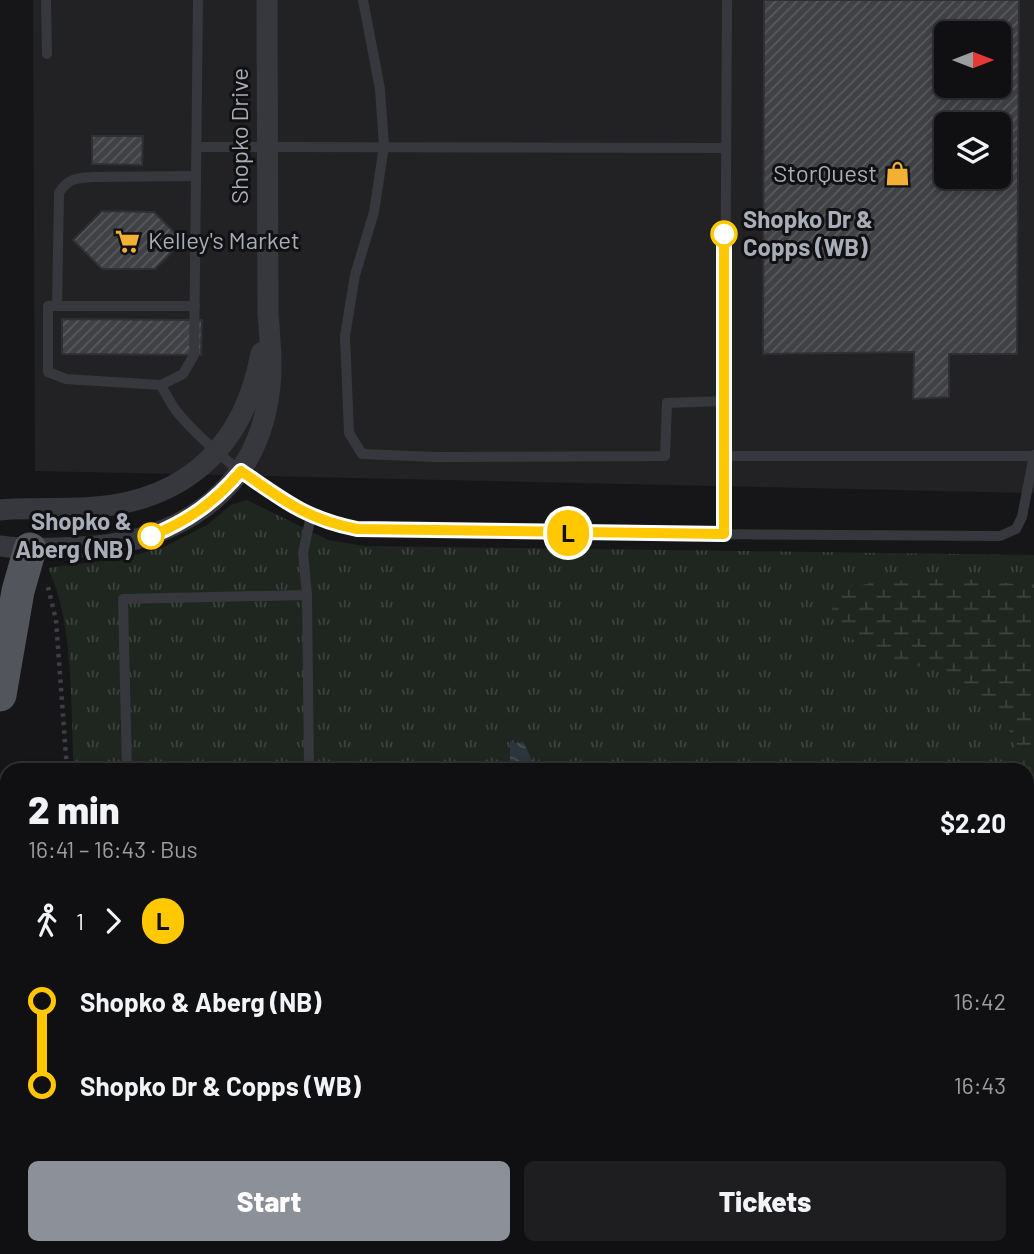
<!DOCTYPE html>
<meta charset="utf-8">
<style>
body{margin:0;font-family:Barlow,sans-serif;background:#1e1e20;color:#f1f3f6;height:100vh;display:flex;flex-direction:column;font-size:26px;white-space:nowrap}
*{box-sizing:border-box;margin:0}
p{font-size:23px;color:#9c9d9f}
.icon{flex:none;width:38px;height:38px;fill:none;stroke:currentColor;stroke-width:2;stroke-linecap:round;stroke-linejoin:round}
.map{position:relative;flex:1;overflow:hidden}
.side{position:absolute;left:0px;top:763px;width:1034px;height:492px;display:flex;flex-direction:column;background:#101012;border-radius:21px 21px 0 0;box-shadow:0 4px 10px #0003,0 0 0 2px #303032}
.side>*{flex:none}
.badge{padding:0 14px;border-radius:23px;font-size:24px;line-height:46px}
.needle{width:46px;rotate:90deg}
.buttons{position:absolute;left:934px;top:21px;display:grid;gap:14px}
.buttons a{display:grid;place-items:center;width:77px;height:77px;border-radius:10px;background:#101012;box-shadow:0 4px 10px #0003,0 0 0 2px #303032;font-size:35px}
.map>.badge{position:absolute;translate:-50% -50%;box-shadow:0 0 0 4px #fff}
.legs{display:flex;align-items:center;gap:10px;height:77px;padding:0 28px;font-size:23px}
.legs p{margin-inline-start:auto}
.head{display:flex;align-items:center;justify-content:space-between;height:119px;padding:0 28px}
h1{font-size:38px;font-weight:800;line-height:52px}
.button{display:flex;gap:14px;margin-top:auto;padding:14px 28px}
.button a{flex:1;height:80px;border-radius:10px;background:#8c9099;color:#fff;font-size:28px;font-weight:800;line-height:80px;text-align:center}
.button a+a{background:#1e1e20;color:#f1f3f6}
ul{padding:0 28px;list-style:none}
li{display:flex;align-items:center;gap:24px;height:84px;font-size:26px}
li i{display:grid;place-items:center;width:10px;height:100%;margin:0 9px;background:currentColor}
li i::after{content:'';width:18px;height:18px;margin:-9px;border:5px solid;border-radius:50%;background:#101012}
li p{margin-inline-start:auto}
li:first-child i{background:linear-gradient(#0000 50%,currentColor 0)}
li:last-child i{background:linear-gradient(currentColor 50%,#0000 0)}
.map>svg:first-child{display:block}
.built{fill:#222225;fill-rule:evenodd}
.grass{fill:url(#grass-tufts)}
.wetland{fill:url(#wetland-marsh)}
.water{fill:url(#water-waves)}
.building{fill:url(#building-hatch);stroke:#303034;stroke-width:2;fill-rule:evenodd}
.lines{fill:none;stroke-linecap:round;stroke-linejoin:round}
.path{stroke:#3d3f44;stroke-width:4.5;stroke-dasharray:3.5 5;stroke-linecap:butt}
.lane{stroke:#37383d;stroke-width:10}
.street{stroke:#37383d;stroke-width:21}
.primary{stroke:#53555c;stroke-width:33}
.line-1-casing{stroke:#fff;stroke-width:16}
.line-1{stroke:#ffc800;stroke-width:10}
.stop-1-dot{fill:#fff;stroke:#ffc800;stroke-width:3.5}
.labels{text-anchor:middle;stroke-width:6;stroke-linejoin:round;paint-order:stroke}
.street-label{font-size:24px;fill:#a8adb8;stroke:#111113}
.poi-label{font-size:24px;fill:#a8adb8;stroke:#111113;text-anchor:end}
.stop-label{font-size:24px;font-weight:bold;fill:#a8adb8;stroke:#111113;text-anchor:start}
</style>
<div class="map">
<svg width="1034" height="1254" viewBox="0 0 1034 1254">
<defs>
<pattern id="grass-tufts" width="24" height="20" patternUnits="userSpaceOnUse" patternTransform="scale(1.75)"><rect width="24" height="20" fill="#1e261f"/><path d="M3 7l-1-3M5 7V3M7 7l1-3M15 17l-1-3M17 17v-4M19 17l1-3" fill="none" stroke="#3c433d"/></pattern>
<pattern id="wetland-marsh" width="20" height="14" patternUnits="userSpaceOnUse" patternTransform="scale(1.75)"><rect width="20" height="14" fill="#1e261f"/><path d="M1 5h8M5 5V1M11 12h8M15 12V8" fill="none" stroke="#3c433d"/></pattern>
<pattern id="water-waves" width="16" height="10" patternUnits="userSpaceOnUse" patternTransform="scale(1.75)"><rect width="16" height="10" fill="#2c353c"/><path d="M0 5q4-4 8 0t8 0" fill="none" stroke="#485056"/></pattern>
<pattern id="building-hatch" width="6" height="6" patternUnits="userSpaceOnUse" patternTransform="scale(1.75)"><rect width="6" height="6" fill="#404145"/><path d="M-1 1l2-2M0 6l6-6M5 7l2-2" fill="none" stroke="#595a5e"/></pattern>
</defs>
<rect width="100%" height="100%" fill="#161618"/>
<path class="built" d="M 33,0 L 1034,0 L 1034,493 L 35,471 ZM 947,33 L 999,33 L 999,86 L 947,86 ZM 947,124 L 999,124 L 999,177 L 947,177 Z"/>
<path class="grass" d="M 247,500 L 328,540 L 364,546 L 1034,555 L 1034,1254 L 72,1254 L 72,1248 L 1027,1248 L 1027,770 L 74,770 C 70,707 75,625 48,568 L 123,558 L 162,548 L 207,525 L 231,505 Z"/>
<polygon class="wetland" points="936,579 991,580 1034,588 1034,934 1027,896 1027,770 1016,770 1016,748 1005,719 954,674 898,662 848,637 832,611 834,593 875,582"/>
<g class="water">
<polygon points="510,741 517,744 523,741 532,760 547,770 490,770 510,760"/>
<polygon points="390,1248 523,1248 531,1254 388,1254"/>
</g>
<g class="building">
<path d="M 764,0 L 1019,0 L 1017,354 L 949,354 L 949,397 L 913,399 L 914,352 L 763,354 ZM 947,33 L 999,33 L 999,86 L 947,86 ZM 947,124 L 999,124 L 999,177 L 947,177 Z"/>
<polygon points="92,136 143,136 142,165 92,164"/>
<polygon points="102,211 154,212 183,241 155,269 102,269 73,240"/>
<polygon points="62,319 202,320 201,355 62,354"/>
</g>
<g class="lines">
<g class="path">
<polyline points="48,587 56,620 67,770"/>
<polyline points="1027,1159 1034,1160"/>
<polyline points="332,1248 333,1254"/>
<polyline points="67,1254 68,1248"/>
<polyline points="258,1254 259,1248"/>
</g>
<g class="lane">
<polyline points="46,0 47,54"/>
<polyline points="363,0 380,89 384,146 374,212 355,275 345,336 349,433 362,454 435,457 665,456 667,403 724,401"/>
<polyline points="197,147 724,148"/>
<path d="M 57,306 L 59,193 C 67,179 76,178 93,177 L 196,176"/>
<polyline points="195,306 48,306 48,372 66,379 161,385 183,374 194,355 198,0"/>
<path d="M 161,385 C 166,394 171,405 178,413 C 206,447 285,512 327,523 C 354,530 380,531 407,532 L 1000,536 L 1016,529 L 1022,517 L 1034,455"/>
<polyline points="724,456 1034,456"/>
<polyline points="724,534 727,0"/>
<polyline points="127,770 123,599 307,595"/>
<polyline points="309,770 307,595 303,553 311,516"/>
</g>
<g class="street">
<path d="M 0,510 C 32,507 64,510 96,507 C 189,499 245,443 261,353"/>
<path d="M 0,546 C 27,550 53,548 80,547 C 175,543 255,495 269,394 C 273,367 270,340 268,313 L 267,0"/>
</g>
<polyline class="primary" points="0,695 18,591 30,549"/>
</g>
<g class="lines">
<defs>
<path id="line-1" d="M 151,536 C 188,521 215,502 241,471 C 283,500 306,519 357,529 L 724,534 L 724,234"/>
</defs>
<use href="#line-1" class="line-1-casing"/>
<use href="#line-1" class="line-1"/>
</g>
<defs>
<symbol id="shop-bare" viewBox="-9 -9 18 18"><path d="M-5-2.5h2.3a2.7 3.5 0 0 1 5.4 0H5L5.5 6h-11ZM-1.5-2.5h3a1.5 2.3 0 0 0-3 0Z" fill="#f2b134" stroke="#111113" stroke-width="2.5" paint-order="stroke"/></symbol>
<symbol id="supermarket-bare" viewBox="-9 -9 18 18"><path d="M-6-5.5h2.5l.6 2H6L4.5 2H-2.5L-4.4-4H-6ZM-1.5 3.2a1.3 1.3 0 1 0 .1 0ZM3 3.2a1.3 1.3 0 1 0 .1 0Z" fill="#f2b134" stroke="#111113" stroke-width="2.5" paint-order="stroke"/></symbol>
</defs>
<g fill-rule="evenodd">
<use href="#shop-bare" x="880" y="156" width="35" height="35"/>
<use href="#supermarket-bare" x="110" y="224" width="35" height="35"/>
</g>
<g class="stop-1-dot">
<circle cx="724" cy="234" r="12"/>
<circle cx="151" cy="536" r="12"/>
</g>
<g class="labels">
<g class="street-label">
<text transform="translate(240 136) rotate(-90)" y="8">Shopko Drive</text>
</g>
<g class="poi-label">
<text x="877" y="182">StorQuest</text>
<text x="148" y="249" text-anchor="start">Kelley's Market</text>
</g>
<g class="stop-label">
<text x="743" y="228">Shopko Dr &amp;<tspan x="743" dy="28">Copps (WB)</tspan></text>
<text x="132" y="530" text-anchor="end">Shopko &amp;<tspan x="132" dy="28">Aberg (NB)</tspan></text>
</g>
</g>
</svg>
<div class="buttons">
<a><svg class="needle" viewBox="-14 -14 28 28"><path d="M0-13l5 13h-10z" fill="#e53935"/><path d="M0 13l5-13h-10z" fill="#9c9d9f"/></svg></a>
<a><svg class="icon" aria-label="layers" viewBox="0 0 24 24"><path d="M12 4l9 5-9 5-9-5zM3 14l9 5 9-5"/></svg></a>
</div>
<b class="badge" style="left:568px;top:533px;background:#ffc800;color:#111">L</b>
<section class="side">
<div class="head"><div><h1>2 min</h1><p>16:41 – 16:43 · Bus</p></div><b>$2.20</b></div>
<div class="legs"><svg class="icon" aria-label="walk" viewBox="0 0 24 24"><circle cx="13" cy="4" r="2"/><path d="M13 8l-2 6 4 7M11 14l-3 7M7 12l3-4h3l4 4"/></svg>1<svg class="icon" aria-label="forward" viewBox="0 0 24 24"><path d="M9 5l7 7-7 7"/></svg><b class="badge" style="background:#ffc800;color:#111">L</b></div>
<ul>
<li><i style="color:#ffc800"></i><b>Shopko &amp; Aberg (NB)</b><p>16:42</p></li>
<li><i style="color:#ffc800"></i><b>Shopko Dr &amp; Copps (WB)</b><p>16:43</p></li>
</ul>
<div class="button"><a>Start</a><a>Tickets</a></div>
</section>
</div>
